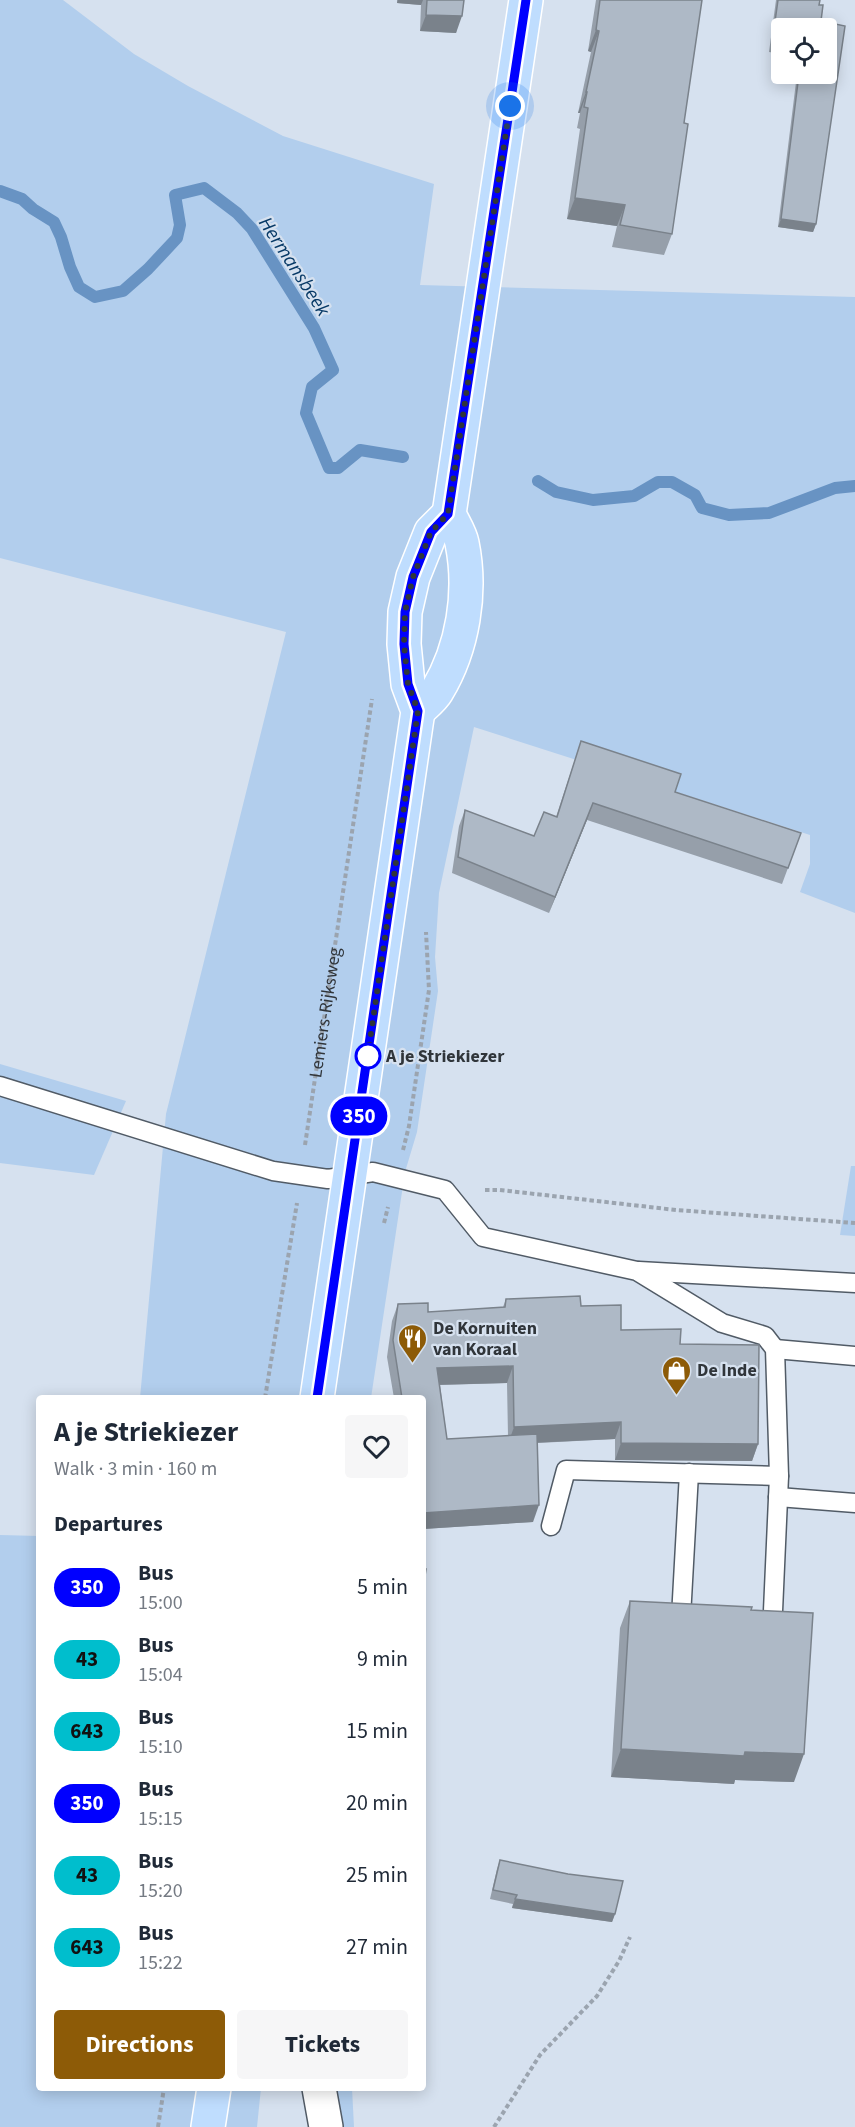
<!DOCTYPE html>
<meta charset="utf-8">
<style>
body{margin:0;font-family:"Source Sans 3",sans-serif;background:#f6f6f7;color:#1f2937;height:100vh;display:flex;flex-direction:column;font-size:22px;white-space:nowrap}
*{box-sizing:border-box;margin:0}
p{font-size:20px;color:#747a83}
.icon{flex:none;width:33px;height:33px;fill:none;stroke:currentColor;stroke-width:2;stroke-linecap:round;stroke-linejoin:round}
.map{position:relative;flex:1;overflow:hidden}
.side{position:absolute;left:36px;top:1395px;width:390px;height:696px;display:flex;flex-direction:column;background:#fff;border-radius:6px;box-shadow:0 3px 15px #0003}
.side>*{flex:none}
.badge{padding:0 12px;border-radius:20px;font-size:21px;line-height:39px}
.buttons{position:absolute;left:771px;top:18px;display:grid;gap:12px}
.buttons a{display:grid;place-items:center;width:66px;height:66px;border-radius:6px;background:#fff;box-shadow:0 3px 15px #0003;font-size:30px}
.you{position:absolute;width:30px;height:30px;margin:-15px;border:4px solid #fff;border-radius:50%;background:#1a73e8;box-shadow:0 0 0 9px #1a73e833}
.map>.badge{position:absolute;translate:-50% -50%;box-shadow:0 0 0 3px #fff}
h2{padding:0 18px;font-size:22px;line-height:54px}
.round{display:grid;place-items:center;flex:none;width:63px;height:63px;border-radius:6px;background:#f6f6f7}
.head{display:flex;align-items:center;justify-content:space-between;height:102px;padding:0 18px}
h1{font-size:28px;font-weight:700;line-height:45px}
.cta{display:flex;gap:12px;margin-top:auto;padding:12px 18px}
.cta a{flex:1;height:69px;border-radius:6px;background:#8d5b07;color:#fff;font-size:24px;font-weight:700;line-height:69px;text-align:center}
.cta a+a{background:#f6f6f7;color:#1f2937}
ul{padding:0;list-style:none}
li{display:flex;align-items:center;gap:18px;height:72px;padding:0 18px}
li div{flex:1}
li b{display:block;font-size:22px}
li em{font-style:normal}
li .badge{min-width:66px;font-weight:700;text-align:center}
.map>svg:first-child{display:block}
.green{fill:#b2ceed}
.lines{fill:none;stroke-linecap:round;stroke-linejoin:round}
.stream{stroke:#6893c3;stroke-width:12}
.service-casing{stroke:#515b66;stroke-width:21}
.minor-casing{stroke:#515b66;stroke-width:36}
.primary-casing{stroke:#fff;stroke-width:36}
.path{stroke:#9ba4af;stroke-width:4;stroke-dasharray:4.5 3;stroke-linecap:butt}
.service{stroke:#fff;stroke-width:18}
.minor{stroke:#fff;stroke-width:33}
.primary{stroke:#bfddfe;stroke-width:33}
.wall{fill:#969faa;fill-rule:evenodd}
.shaded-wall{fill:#7a828b}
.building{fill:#aeb9c6;stroke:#7a828b;stroke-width:1.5}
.line-casing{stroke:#fff;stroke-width:14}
.line{stroke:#00f;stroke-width:9}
.walk{stroke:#30353a;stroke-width:6;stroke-dasharray:0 10.8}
.stop-dot{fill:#fff;stroke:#00f;stroke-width:3}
.labels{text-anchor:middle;stroke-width:4.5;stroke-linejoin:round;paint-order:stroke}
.street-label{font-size:18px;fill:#30353a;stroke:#d6e1ef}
.stop-label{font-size:18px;font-weight:bold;fill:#30353a;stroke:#d6e1ef;text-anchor:start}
.poi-label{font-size:18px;font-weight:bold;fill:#30353a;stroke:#d6e1ef;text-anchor:start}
.water-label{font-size:20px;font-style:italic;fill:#083a67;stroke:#d6e1ef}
</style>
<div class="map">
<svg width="855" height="2127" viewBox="0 0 855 2127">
<rect width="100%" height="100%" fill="#d6e1ef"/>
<g class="green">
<polygon points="0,0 63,0 134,54 188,86 283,136 434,184 420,285 855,297 855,913 800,892 810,864 810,835 474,727 439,893 435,957 438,991 417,1132 405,1172 371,1398 140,1398 166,1114 286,632 0,558"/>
<polygon points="0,1064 126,1101 94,1175 0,1163"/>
<polygon points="851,1166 855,1166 855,1236 840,1235"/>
<polygon points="0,1535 39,1536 39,2088 261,2088 257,2127 0,2127"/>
<polygon points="332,2088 352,2088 354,2127 344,2127"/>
</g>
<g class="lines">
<g class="stream">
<polyline points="0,191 22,199 33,209 54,222 61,237 70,267 79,287 95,297 123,291 148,269 177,238 180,225 175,195 204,188 237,213 252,229 314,328 333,370 312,387 306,413 329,468 338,468 360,450 403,457"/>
<polyline points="538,481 556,492 593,500 634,496 658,482 672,482 695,495 702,508 729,515 769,513 835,488 855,486"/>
</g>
<defs>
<g id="service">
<polyline points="0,1086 273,1171 328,1179 373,1172 445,1190 483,1237 637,1271 722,1323 765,1336 775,1349 779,1476 773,1611"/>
<polyline points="639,1271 855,1283"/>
<polyline points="775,1349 855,1356"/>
<polyline points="778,1497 855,1503"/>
<polyline points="551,1526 566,1470 779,1476"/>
<polyline points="681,1617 689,1473"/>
</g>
<polyline id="minor" points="319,2088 326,2127"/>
<g id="primary">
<path d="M 418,711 C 424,705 433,698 437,691 C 463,648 472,592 462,543 C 460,533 453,523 449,514 L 526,0"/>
<polyline points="317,1398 418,711 408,684 404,644 405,612 413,577 431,532 449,514"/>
<polyline points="208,2127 214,2088"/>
</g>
</defs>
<use href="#service" class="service-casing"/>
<use href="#minor" class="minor-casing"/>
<use href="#primary" class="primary-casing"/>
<g class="path">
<path id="s1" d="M 305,1145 L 372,699"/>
<polyline points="403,1150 409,1126 429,990 426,932"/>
<polyline points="485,1190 500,1190 676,1210 855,1223"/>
<polyline points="384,1223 388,1207"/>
<polyline points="265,1398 297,1203"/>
<polyline points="158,2127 164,2088"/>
<polyline points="494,2127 540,2055 597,1996 619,1961 630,1937"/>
</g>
<use href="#service" class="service"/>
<use href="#minor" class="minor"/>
<use href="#primary" class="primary"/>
</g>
<g class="wall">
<polygon points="397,0 464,0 456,33 420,31 421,5 397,3"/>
<polygon points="596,0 702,0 684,123 672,234 664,255 612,247 617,226 567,219 580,129 577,128 580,113 578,113 591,52 588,51"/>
<polygon points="776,0 820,0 819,5 823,5 821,21 845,26 816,224 813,232 778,227 797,74 826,74 826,28 782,28 782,54 769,52"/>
<polygon points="581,741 675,792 801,833 782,884 587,820 549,913 452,873 459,826 465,810 534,836 556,817"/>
<path d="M 506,1299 L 581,1306 L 621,1330 L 680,1344 L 758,1444 L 752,1461 L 615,1460 L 615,1439 L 538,1443 L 533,1522 L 423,1529 L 423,1398 L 394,1398 L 387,1357 L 392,1321 L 398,1304 L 428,1312 L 503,1307 ZM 507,1383 L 508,1436 L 447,1439 L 440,1385 Z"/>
<polygon points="630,1601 751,1610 794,1782 735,1780 734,1784 611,1777 620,1628"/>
<polygon points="500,1860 615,1914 612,1922 512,1908 513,1904 490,1899 497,1869"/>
</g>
<g class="shaded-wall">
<polygon points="398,0 423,0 421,5 397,3"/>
<polygon points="426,15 462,16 456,33 420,31"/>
<polygon points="596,30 599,31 591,52 588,51"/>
<polygon points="586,92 587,92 580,113 578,113"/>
<polygon points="575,198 625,205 617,226 567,219"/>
<polygon points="781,219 816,224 813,232 778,227"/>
<polygon points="593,803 587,820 549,913 555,897"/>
<polygon points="513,1366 507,1383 431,1385 437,1368"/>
<polygon points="621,1422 615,1439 508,1444 514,1427"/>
<polygon points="621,1443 758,1444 752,1461 615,1460"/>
<polygon points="539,1505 533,1522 423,1529 423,1513"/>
<polygon points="621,1749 745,1752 804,1754 794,1782 735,1780 734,1784 611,1777"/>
<polygon points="515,1899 615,1914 612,1922 512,1908"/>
</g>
<g class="building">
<polygon points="427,0 464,0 462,16 426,15"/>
<polygon points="600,0 702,0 684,123 688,124 672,234 620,225 625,205 575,198 588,108 584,107 587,92 586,92 599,31 596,30"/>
<polygon points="778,0 820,0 819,5 823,5 821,21 845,26 816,224 781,219 799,74 826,74 826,28 782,28 782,45 772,43"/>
<polygon points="581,741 681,774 675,792 801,833 788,868 593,803 555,897 458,857 465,810 534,836 544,812 557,817"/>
<polygon points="580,1296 581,1306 621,1305 621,1330 681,1329 680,1344 759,1345 758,1444 621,1443 621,1422 514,1427 513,1366 437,1368 447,1439 537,1434 539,1505 423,1513 423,1398 402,1398 393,1340 398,1304 428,1303 428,1312 505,1307 506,1299"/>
<polygon points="423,1569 426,1569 423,1590"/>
<polygon points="630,1601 752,1607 751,1610 813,1613 804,1754 745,1752 744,1756 621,1749"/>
<polygon points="500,1860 568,1874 623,1881 615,1914 515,1899 517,1895 493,1890"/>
</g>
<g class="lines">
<defs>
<polyline id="line" points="317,1398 418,711 408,684 404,644 405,612 413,577 431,532 448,514 526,0"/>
</defs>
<use href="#line" class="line-casing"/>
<use href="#line" class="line"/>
<polyline class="walk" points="368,1056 367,1061 418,711 408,684 404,644 405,612 413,577 431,532 448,514 510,106"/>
</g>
<defs>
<symbol id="restaurant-pin" viewBox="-11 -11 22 30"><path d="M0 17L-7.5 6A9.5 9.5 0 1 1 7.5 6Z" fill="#8d5b07" stroke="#d6e1ef"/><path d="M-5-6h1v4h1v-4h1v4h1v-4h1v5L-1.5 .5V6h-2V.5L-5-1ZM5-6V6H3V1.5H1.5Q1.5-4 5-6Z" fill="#fff"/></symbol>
<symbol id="shop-pin" viewBox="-11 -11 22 30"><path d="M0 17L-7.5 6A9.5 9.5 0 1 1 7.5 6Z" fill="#8d5b07" stroke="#d6e1ef"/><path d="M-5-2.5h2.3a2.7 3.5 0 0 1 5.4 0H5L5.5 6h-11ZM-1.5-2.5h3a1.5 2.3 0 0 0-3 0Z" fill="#fff"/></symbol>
</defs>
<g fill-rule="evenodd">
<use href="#restaurant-pin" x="396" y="1322" width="33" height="45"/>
<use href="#shop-pin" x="660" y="1354" width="33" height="45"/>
</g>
<circle class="stop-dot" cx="368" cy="1056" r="12"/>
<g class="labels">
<g class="street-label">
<text dy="6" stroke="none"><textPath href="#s1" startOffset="134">Lemiers-Rijksweg</textPath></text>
</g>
<g class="stop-label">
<text x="386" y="1062">A je Striekiezer</text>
</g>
<g class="poi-label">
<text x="433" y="1334">De Kornuiten<tspan x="433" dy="21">van Koraal</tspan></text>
<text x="697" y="1376">De Inde</text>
</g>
<g class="water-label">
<text transform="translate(295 266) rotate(57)" y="7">Hermansbeek</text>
</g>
</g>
</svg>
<div class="buttons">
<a><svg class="icon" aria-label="locate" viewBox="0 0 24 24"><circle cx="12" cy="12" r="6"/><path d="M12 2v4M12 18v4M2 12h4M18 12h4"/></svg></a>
</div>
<div class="you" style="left:510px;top:106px"></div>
<b class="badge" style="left:359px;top:1116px;background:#00f;color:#fff">350</b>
<section class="side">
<div class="head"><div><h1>A je Striekiezer</h1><p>Walk · 3 min · 160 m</p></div><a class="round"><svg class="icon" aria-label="heart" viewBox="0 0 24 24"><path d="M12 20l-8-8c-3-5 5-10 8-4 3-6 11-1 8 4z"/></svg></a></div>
<h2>Departures</h2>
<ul>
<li><span class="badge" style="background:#00f;color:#fff">350</span><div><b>Bus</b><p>15:00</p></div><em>5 min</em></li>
<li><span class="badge" style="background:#00becd;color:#111">43</span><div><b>Bus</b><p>15:04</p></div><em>9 min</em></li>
<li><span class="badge" style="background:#00becd;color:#111">643</span><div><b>Bus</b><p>15:10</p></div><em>15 min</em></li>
<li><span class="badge" style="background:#00f;color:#fff">350</span><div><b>Bus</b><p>15:15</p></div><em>20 min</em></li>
<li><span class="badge" style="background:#00becd;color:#111">43</span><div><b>Bus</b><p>15:20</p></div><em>25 min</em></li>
<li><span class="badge" style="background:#00becd;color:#111">643</span><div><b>Bus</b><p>15:22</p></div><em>27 min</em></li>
</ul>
<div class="cta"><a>Directions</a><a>Tickets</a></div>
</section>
</div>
